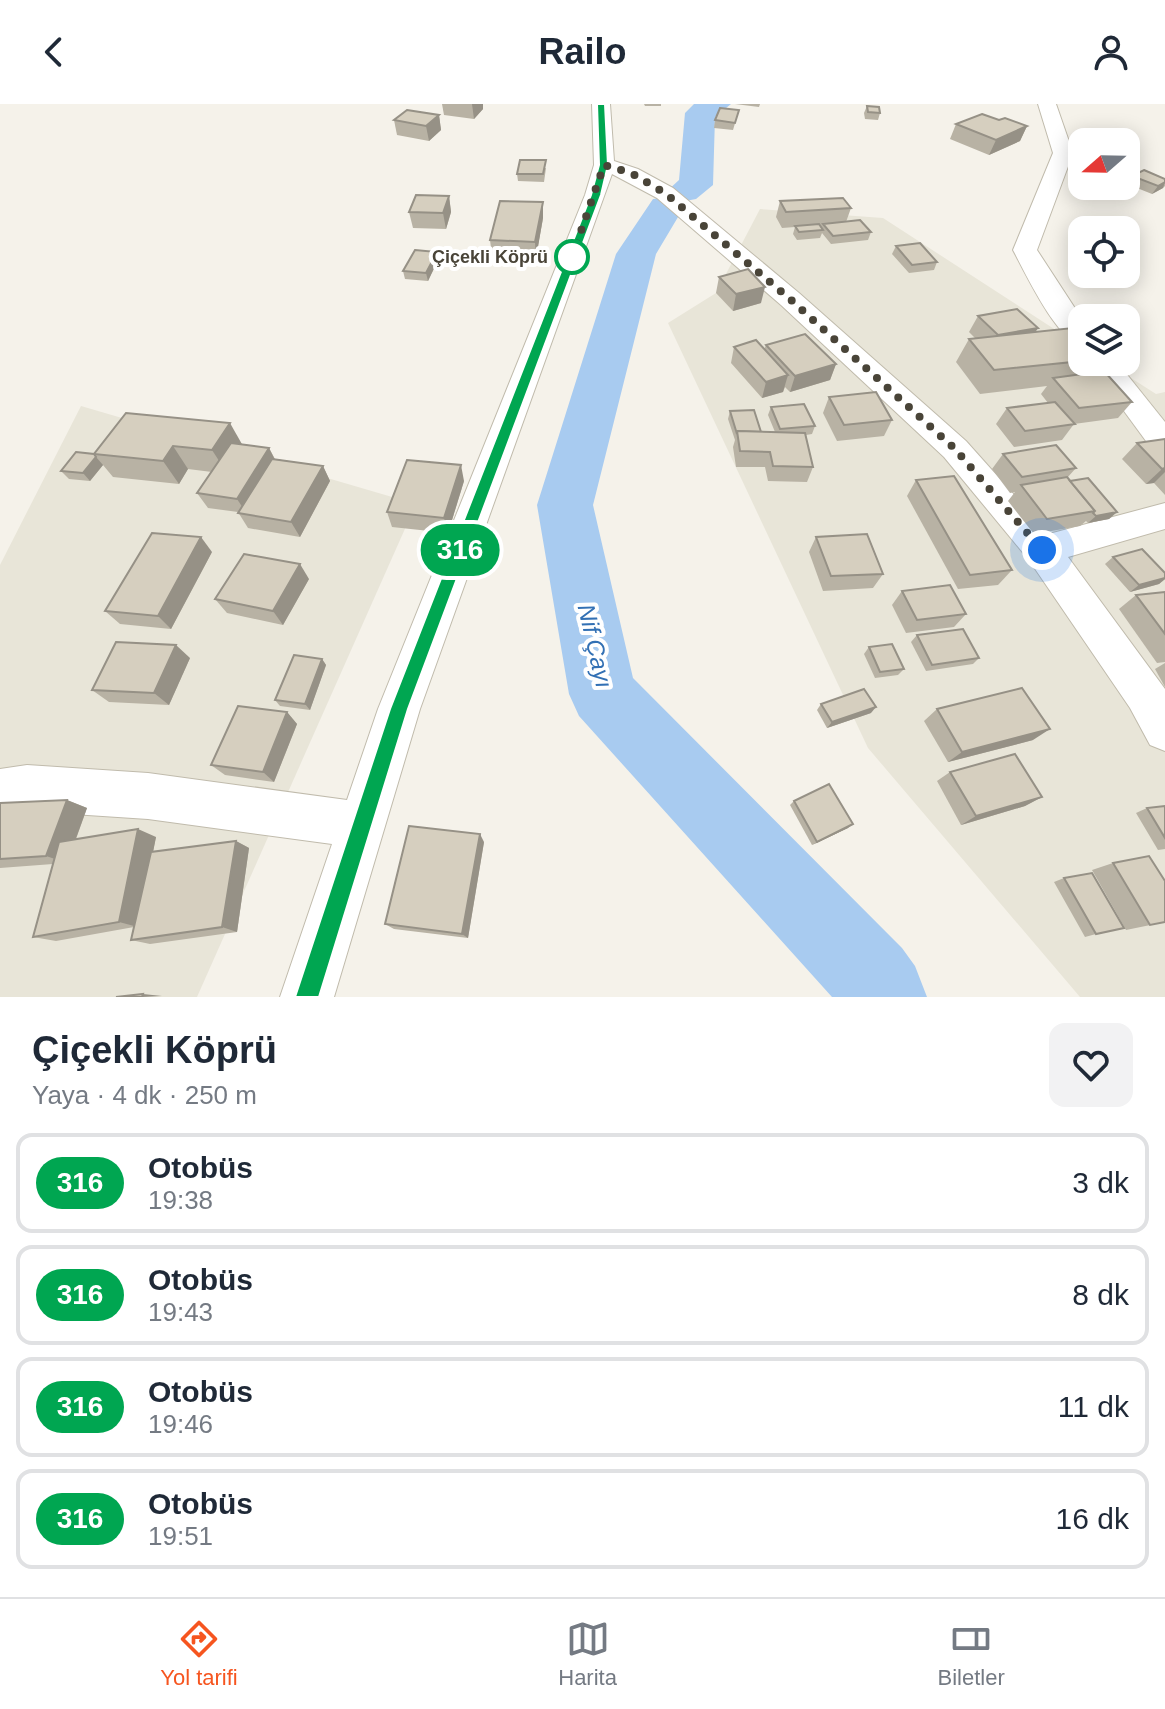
<!DOCTYPE html>
<html lang="tr">
<meta charset="utf-8">
<style>
body{margin:0;font-family:Arial,sans-serif;background:#f2f2f3;color:#1f2937;height:100vh;display:flex;flex-direction:column;font-size:30px;white-space:nowrap}
*{box-sizing:border-box;margin:0}
p{font-size:26px;color:#747a83}
.icon{flex:none;width:44px;height:44px;fill:none;stroke:currentColor;stroke-width:2;stroke-linecap:round;stroke-linejoin:round}
.map{position:relative;height:893px;overflow:hidden}
.panel{display:flex;flex-direction:column;background:#fff;flex:1}
.panel>*{flex:none}
.badge{padding:0 16px;border-radius:26px;font-size:28px;line-height:52px}
.needle{width:52px;rotate:250deg}
.fabs{position:absolute;left:1068px;top:24px;display:grid;gap:16px}
.fabs a{display:grid;place-items:center;width:72px;height:72px;border-radius:16px;background:#fff;box-shadow:0 4px 20px #0003;font-size:40px}
.you{position:absolute;width:40px;height:40px;margin:-20px;border:6px solid #fff;border-radius:50%;background:#1a73e8;box-shadow:0 0 0 12px #1a73e833}
.map>.badge{position:absolute;translate:-50% -50%;box-shadow:0 0 0 4px #fff}
.round{display:grid;place-items:center;flex:none;width:84px;height:84px;border-radius:16px;background:#f2f2f3}
.overview{display:flex;align-items:center;justify-content:space-between;height:136px;padding:0 32px}
h1{font-size:38px;font-weight:700;line-height:60px}
ul{padding:0;list-style:none}
li{display:flex;align-items:center;gap:24px;height:100px;margin:0 16px 12px;padding:0 16px;border:4px solid #e0e1e3;border-radius:16px}
li div{flex:1}
li b{display:block;font-size:30px}
li em{font-style:normal}
li .badge{min-width:88px;font-weight:700;text-align:center}
header{display:flex;justify-content:space-between;align-items:center;height:104px;padding:0 32px;background:#fff;font-size:36px;font-weight:700}
.tab-bar{display:flex;justify-content:space-around;align-items:center;height:112px;border-top:2px solid #e0e1e3;background:#fff;font-size:22px;color:#747a83}
.tab-bar a{display:grid;justify-items:center;gap:4px}
.tab-bar .active{color:#f6551f}
.map>svg:first-child{display:block}
.residential{fill:#e8e5d8}
.lines{fill:none;stroke-linecap:round;stroke-linejoin:round}
.river{fill:#a8cbf0;fill-rule:evenodd}
.minor-casing{stroke:#c0bbac;stroke-width:2}
.minor{fill:#fff;fill-rule:evenodd}
.wall{fill:#b8b2a4}
.shaded-wall{fill:#969186}
.building{fill:#d6cfbf;stroke:#969186;stroke-width:2}
.line{fill:#00a651;stroke:#fff;stroke-width:2}
.walk{stroke:#494438;stroke-width:8;stroke-dasharray:0 14.4}
.stop-dot{fill:#fff;stroke:#00a651;stroke-width:4}
.labels{text-anchor:middle;stroke-width:8;stroke-linejoin:round;paint-order:stroke}
.far-stop-label{font-size:18px;font-weight:bold;fill:#494438;stroke:#fff;text-anchor:end}
.water-label{font-size:24px;font-style:italic;fill:#3270b4;stroke:#fff}
</style>
<header><svg class="icon" aria-label="back" viewBox="0 0 24 24"><path d="M15 5l-7 7 7 7"/></svg>Railo<svg class="icon" aria-label="person" viewBox="0 0 24 24"><circle cx="12" cy="8" r="4"/><path d="M4 21q1-7 8-7t8 7"/></svg></header>
<div class="map">
<svg width="1165" height="893" viewBox="0 0 1165 893">
<rect width="100%" height="100%" fill="#f5f2ea"/>
<g class="residential">
<polygon points="760,105 883,114 1082,243 1082,258 1106,258 1156,290 1165,288 1165,893 1080,893 868,644 668,219 716,189"/>
<polygon points="81,302 416,400 197,893 0,893 0,461"/>
</g>
<g class="lines">
<polygon class="river" points="694,0 731,0 715,13 713,81 696,95 680,98 684,103 656,150 593,401 633,574 902,844 915,862 927,893 832,893 579,612 569,590 537,401 616,150 653,95 670,93 666,88 679,76 685,9"/>
<defs>
<g id="minor">
<polygon points="592,0 610,0 614,57 638,65 673,84 799,189 966,337 1049,430 1165,399 1165,425 1068,453 1165,585 1165,647 1150,641 1130,604 1029,456 944,353 781,201 657,94 612,70 420,605 334,893 280,893 332,740 148,715 27,707 0,711 0,665 27,661 148,669 347,696 378,605 585,91 594,61"/>
<path d="M 1038,0 L 1056,0 L 1073,49 L 1037,146 L 1082,215 L 1082,242 C 1056,235 1026,170 1013,146 L 1053,49 Z"/>
<polygon points="1088,258 1117,258 1165,318 1165,351 1154,348"/>
</g>
</defs>
<use href="#minor" class="minor-casing"/>
<use href="#minor" class="minor"/>
</g>
<g class="wall">
<polygon points="442,0 483,0 483,5 474,15 444,11"/>
<polygon points="644,0 661,0 661,2 645,2"/>
<polygon points="735,0 760,0 759,3"/>
<polygon points="867,2 880,9 878,16 865,15 864,9"/>
<polygon points="739,6 733,26 714,24 715,16"/>
<polygon points="439,11 441,26 429,37 397,31 394,16"/>
<polygon points="999,16 1027,22 1020,37 989,51 950,35 956,20"/>
<polygon points="546,64 544,78 518,77 517,70"/>
<polygon points="1132,72 1165,75 1165,82 1163,84 1152,90 1127,80"/>
<polygon points="449,92 451,108 446,125 413,124 409,108"/>
<polygon points="780,97 851,104 846,118 871,128 868,136 831,140 822,129 820,134 797,136 793,130 795,123 782,124 776,113"/>
<polygon points="543,114 536,154 492,152 490,136"/>
<polygon points="896,142 937,158 934,166 909,169 892,150"/>
<polygon points="438,156 428,177 405,175 403,167"/>
<polygon points="719,173 761,199 733,207 716,189"/>
<polygon points="978,212 1036,228 1082,223 1082,258 1112,258 1105,267 1132,298 1118,314 1074,320 1062,336 1014,343 996,320 1007,304 1048,299 1041,290 1047,282 980,290 956,258 969,235 975,234 969,228"/>
<polygon points="766,241 836,260 830,276 790,288 785,283 783,288 762,294 731,259 734,243 764,246"/>
<polygon points="829,293 892,316 884,332 837,337 823,309"/>
<polygon points="771,303 815,322 812,330 806,331 813,363 807,378 768,377 765,363 736,363 733,343 735,336 728,315 730,307 761,328 775,328 768,311"/>
<polygon points="126,309 242,340 269,344 275,355 323,362 330,377 300,433 248,424 238,408 208,404 197,389 212,368 188,365 179,380 113,373 103,361 90,377 69,375 61,367 94,350"/>
<polygon points="1165,335 1165,391 1154,379 1146,380 1122,355 1137,339"/>
<polygon points="1003,350 1076,364 1067,374 1070,377 1117,408 1109,415 1088,419 1086,417 1080,422 1034,430 1008,397 1015,388 1010,389 992,365"/>
<polygon points="916,376 1012,466 998,481 958,485 907,392"/>
<polygon points="464,377 448,429 392,423 387,408"/>
<polygon points="816,433 883,470 873,484 823,487 809,448"/>
<polygon points="212,448 171,525 120,520 105,507"/>
<polygon points="1113,453 1165,469 1165,475 1159,480 1130,488 1105,460"/>
<polygon points="309,475 283,521 227,509 215,495"/>
<polygon points="902,487 966,510 954,523 906,529 892,501"/>
<polygon points="1165,488 1165,558 1157,559 1119,505 1136,491"/>
<polygon points="917,531 979,554 973,560 926,567 911,538"/>
<polygon points="869,543 904,565 898,571 875,574 864,550"/>
<polygon points="190,554 169,601 109,598 92,586"/>
<polygon points="322,555 326,561 310,606 280,602 275,596"/>
<polygon points="1165,559 1165,583 1155,565"/>
<polygon points="821,600 871,609 827,624 817,606"/>
<polygon points="937,605 1033,636 948,658 924,617"/>
<polygon points="287,608 297,620 274,678 225,671 211,661"/>
<polygon points="950,668 1042,693 1025,702 961,721 937,677"/>
<polygon points="67,696 87,704 76,735 156,733 153,748 236,737 249,744 237,828 150,840 131,836 134,823 56,837 33,833 53,760 0,764 0,699"/>
<polygon points="794,697 848,724 812,741 790,701"/>
<polygon points="1165,702 1165,745 1158,746 1136,709 1147,704"/>
<polygon points="484,738 468,834 394,825 385,820"/>
<polygon points="1113,759 1165,818 1126,826 1092,766"/>
<polygon points="1064,774 1096,830 1085,833 1054,778"/>
</g>
<g class="shaded-wall">
<polygon points="472,0 483,0 483,5 474,15"/>
<polygon points="439,11 441,26 429,37 426,22"/>
<polygon points="1027,22 1020,37 989,51 996,36"/>
<polygon points="1165,78 1163,84 1152,90 1158,82"/>
<polygon points="449,92 451,108 446,125 443,109"/>
<polygon points="543,98 543,114 536,154 535,138"/>
<polygon points="437,148 438,156 428,177 426,169"/>
<polygon points="765,183 761,199 733,207 736,190"/>
<polygon points="1038,224 1028,240 998,231"/>
<polygon points="836,260 830,276 790,288 795,272"/>
<polygon points="788,271 783,288 762,294 766,278"/>
<polygon points="230,319 243,342 227,369 212,346"/>
<polygon points="173,342 188,365 179,380 163,357"/>
<polygon points="269,344 277,360 247,410 237,395"/>
<polygon points="96,353 103,361 90,377 83,369"/>
<polygon points="461,361 464,377 448,429 444,414"/>
<polygon points="323,362 330,377 300,433 291,418"/>
<polygon points="1165,364 1165,368 1154,379 1146,380 1162,365"/>
<polygon points="1117,408 1109,415 1088,419 1096,412"/>
<polygon points="201,433 212,448 171,525 158,512"/>
<polygon points="300,460 309,475 283,521 273,507"/>
<polygon points="1165,474 1165,475 1159,480 1130,488 1139,481"/>
<polygon points="176,541 190,554 169,601 154,589"/>
<polygon points="322,555 326,561 310,606 305,600"/>
<polygon points="876,603 871,609 827,624 832,618"/>
<polygon points="287,608 297,620 274,678 263,668"/>
<polygon points="1050,625 1033,636 948,658 962,648"/>
<polygon points="1042,693 1025,702 961,721 976,712"/>
<polygon points="67,696 87,704 67,759 46,752"/>
<polygon points="853,720 848,724 812,741 817,738"/>
<polygon points="138,725 156,733 138,823 119,818"/>
<polygon points="480,730 484,738 468,834 462,830"/>
<polygon points="236,737 249,744 237,828 222,823"/>
<polygon points="143,890 162,892 142,893"/>
</g>
<g class="building">
<polygon points="867,2 879,3 880,9 868,8"/>
<polygon points="720,4 739,6 735,19 715,16"/>
<polygon points="407,6 439,11 426,22 394,16"/>
<polygon points="982,10 999,16 1005,14 1027,22 996,36 956,20"/>
<polygon points="520,56 546,56 543,70 517,70"/>
<polygon points="1144,66 1165,75 1165,78 1158,82 1132,72"/>
<polygon points="416,91 449,92 443,109 409,108"/>
<polygon points="843,94 851,104 786,108 780,97"/>
<polygon points="500,97 543,98 535,138 490,136"/>
<polygon points="860,116 871,128 833,132 823,120"/>
<polygon points="819,120 823,126 799,128 795,122"/>
<polygon points="920,139 937,158 912,161 896,142"/>
<polygon points="415,146 437,148 426,169 403,167"/>
<polygon points="748,165 765,183 736,190 719,173"/>
<polygon points="1017,205 1038,224 998,231 978,212"/>
<polygon points="1082,223 1082,257 994,266 969,235"/>
<polygon points="805,230 836,260 795,272 766,241"/>
<polygon points="756,236 788,271 766,278 734,243"/>
<polygon points="1104,267 1132,298 1079,304 1053,274"/>
<polygon points="876,288 892,316 844,321 829,293"/>
<polygon points="1055,298 1075,320 1025,327 1007,304"/>
<polygon points="804,300 815,322 780,325 771,303"/>
<polygon points="754,306 761,328 737,327 737,330 730,307"/>
<polygon points="126,309 230,319 212,346 173,342 163,357 94,350"/>
<polygon points="737,327 805,329 813,363 773,362 770,348 740,347"/>
<polygon points="1165,335 1165,364 1162,365 1137,339"/>
<polygon points="231,339 269,344 237,395 197,389"/>
<polygon points="1056,341 1076,364 1022,373 1003,350"/>
<polygon points="76,348 94,350 96,353 83,369 61,367"/>
<polygon points="272,355 323,362 291,418 238,409"/>
<polygon points="407,356 461,361 444,414 387,408"/>
<polygon points="954,372 1012,466 970,471 916,376"/>
<polygon points="1067,373 1095,407 1047,415 1021,381"/>
<polygon points="1088,374 1117,408 1096,412 1093,409 1095,407 1070,377"/>
<polygon points="152,429 201,433 158,512 105,507"/>
<polygon points="867,430 883,470 831,472 816,433"/>
<polygon points="1142,445 1165,469 1165,474 1139,481 1113,453"/>
<polygon points="244,450 300,460 273,507 215,495"/>
<polygon points="950,481 966,510 917,516 902,487"/>
<polygon points="1165,488 1165,530 1136,491"/>
<polygon points="963,525 979,554 932,561 917,531"/>
<polygon points="116,538 176,541 154,589 92,586"/>
<polygon points="892,540 904,565 880,568 869,543"/>
<polygon points="294,551 322,555 305,600 275,596"/>
<polygon points="1022,584 1050,625 962,648 937,605"/>
<polygon points="864,585 876,603 832,618 821,600"/>
<polygon points="238,602 287,608 263,668 211,661"/>
<polygon points="1015,650 1042,693 976,712 950,668"/>
<polygon points="829,680 853,720 817,738 794,697"/>
<polygon points="67,696 46,752 0,755 0,699"/>
<polygon points="1165,702 1165,734 1147,704"/>
<polygon points="409,722 480,730 462,830 385,820"/>
<polygon points="138,725 119,818 33,833 59,738"/>
<polygon points="236,737 222,823 131,836 151,748"/>
<polygon points="1149,752 1165,777 1165,818 1150,821 1113,759"/>
<polygon points="1092,769 1124,824 1096,830 1064,774"/>
<polygon points="143,890 142,893 116,893"/>
</g>
<polygon class="line" points="597,0 605,0 608,61 601,91 408,605 319,893 295,893 390,605 591,91 599,61"/>
<g class="lines">
<polyline class="walk" points="572,153 604,61 631,69 665,89 790,195 955,345 1042,446"/>
</g>
<circle class="stop-dot" cx="572" cy="153" r="16"/>
<g class="labels">
<g class="far-stop-label">
<text x="548" y="159">Çiçekli Köprü</text>
</g>
<g class="water-label">
<text transform="translate(595 542) rotate(77)" y="8">Nif Çayı</text>
</g>
</g>
</svg>
<div class="fabs">
<a><svg class="needle" viewBox="-14 -14 28 28"><path d="M0-13l5 13h-10z" fill="#e53935"/><path d="M0 13l5-13h-10z" fill="#747a83"/></svg></a>
<a><svg class="icon" aria-label="locate" viewBox="0 0 24 24"><circle cx="12" cy="12" r="6"/><path d="M12 2v4M12 18v4M2 12h4M18 12h4"/></svg></a>
<a><svg class="icon" aria-label="layers" viewBox="0 0 24 24"><path d="M12 4l9 5-9 5-9-5zM3 14l9 5 9-5"/></svg></a>
</div>
<div class="you" style="left:1042px;top:446px"></div>
<b class="badge" style="left:460px;top:446px;background:#00a651;color:#fff">316</b>
</div>
<section class="panel">
<div class="overview"><div><h1>Çiçekli Köprü</h1><p>Yaya · 4 dk · 250 m</p></div><a class="round"><svg class="icon" aria-label="heart" viewBox="0 0 24 24"><path d="M12 20l-8-8c-3-5 5-10 8-4 3-6 11-1 8 4z"/></svg></a></div>
<ul>
<li><span class="badge" style="background:#00a651;color:#fff">316</span><div><b>Otobüs</b><p>19:38</p></div><em>3 dk</em></li>
<li><span class="badge" style="background:#00a651;color:#fff">316</span><div><b>Otobüs</b><p>19:43</p></div><em>8 dk</em></li>
<li><span class="badge" style="background:#00a651;color:#fff">316</span><div><b>Otobüs</b><p>19:46</p></div><em>11 dk</em></li>
<li><span class="badge" style="background:#00a651;color:#fff">316</span><div><b>Otobüs</b><p>19:51</p></div><em>16 dk</em></li>
</ul>
</section>
<nav class="tab-bar">
<a class="active"><svg class="icon" aria-label="directions" viewBox="0 0 24 24"><path d="M12 3l9 9-9 9-9-9zM9 14v-3h6M13 9l2 2-2 2"/></svg>Yol tarifi</a>
<a><svg class="icon" aria-label="map" viewBox="0 0 24 24"><path d="M3 6l6-2 6 2 6-2v14l-6 2-6-2-6 2zM9 4v14M15 6v14"/></svg>Harita</a>
<a><svg class="icon" aria-label="tickets" viewBox="0 0 24 24"><path d="M3 7h18v10H3zM15 7v10"/></svg>Biletler</a>
</nav>
